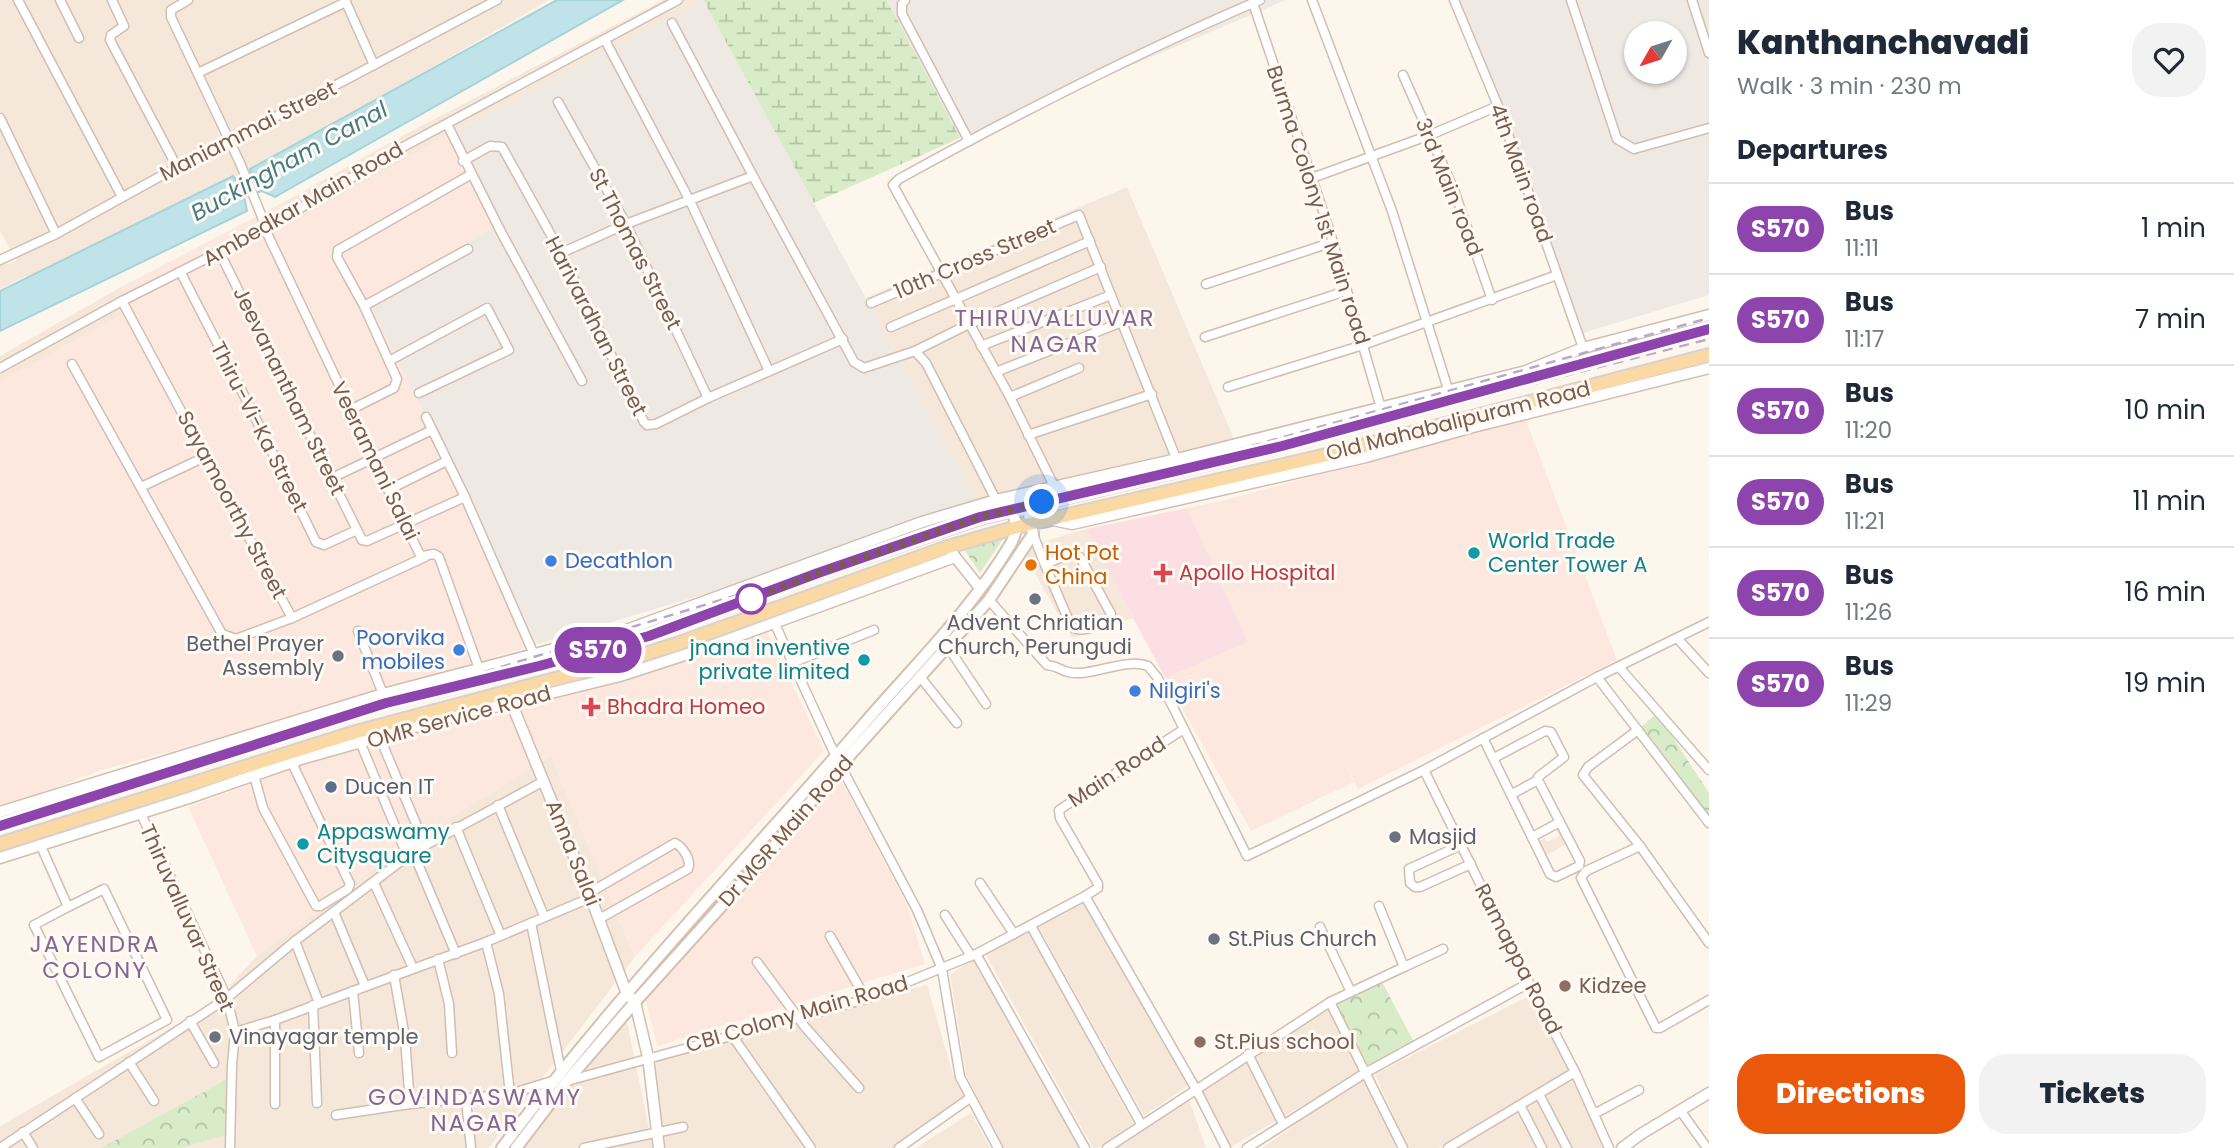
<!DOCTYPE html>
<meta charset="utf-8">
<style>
body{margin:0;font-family:Poppins,sans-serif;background:#f2f2f3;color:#1f2937;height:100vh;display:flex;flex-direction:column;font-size:26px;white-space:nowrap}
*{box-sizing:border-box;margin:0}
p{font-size:23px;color:#747a83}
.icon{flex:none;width:38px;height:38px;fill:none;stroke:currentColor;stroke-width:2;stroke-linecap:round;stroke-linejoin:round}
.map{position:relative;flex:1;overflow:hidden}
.details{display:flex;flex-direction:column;background:#fff;width:525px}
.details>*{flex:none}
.badge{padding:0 14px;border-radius:23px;font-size:24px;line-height:46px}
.needle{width:46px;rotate:231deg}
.fabs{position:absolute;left:1624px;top:21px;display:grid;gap:14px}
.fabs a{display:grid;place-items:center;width:63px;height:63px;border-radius:50%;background:#fff;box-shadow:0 2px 5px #0004;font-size:35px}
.you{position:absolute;width:35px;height:35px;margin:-18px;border:5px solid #fff;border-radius:50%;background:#1a73e8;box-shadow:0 0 0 10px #1a73e833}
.map>.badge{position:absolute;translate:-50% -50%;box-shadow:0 0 0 4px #fff}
h2{padding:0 28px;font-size:26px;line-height:63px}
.round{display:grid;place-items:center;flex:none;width:74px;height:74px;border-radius:28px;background:#f2f2f3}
.overview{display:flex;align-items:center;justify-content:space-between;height:119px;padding:0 28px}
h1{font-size:33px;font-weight:800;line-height:52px}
.cta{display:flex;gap:14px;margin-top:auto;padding:14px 28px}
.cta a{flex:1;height:80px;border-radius:28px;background:#ea580c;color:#fff;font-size:28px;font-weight:800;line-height:80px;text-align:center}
.cta a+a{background:#f2f2f3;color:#1f2937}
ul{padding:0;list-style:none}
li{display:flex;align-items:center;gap:21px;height:91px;padding:0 28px;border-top:2px solid #e0e1e3}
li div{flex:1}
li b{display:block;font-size:26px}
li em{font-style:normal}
li .badge{min-width:77px;font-weight:700;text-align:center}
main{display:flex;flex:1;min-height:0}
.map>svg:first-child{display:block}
.residential{fill:#f5e8da}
.commercial{fill:#fde8e0}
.industrial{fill:#efe9e4;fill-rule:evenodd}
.medical{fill:#fbdfe3}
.forest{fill:url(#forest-crowns)}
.wetland{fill:url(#wetland-marsh)}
.water{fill:#bfe3e8;stroke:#a5d3da;stroke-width:2}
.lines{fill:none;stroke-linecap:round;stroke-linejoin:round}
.minor-casing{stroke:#d1beb0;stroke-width:11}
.tertiary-casing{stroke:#d1beb0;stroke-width:13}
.secondary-casing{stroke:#d6c0b0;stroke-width:14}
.primary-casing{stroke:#dad1cd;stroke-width:16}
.minor{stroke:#fff;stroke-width:8}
.tertiary{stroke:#fff;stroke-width:10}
.secondary{stroke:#fff;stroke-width:10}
.primary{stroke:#fbd9a5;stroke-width:12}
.rail{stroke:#b9a8c9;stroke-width:2.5;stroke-dasharray:10 7;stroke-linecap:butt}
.line-casing{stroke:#fff;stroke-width:16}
.line{stroke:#8e44ad;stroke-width:10}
.walk{stroke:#7a5c4d;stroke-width:7;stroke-dasharray:0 12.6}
.culture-dot{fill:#0f9aa8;stroke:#fffaf3;stroke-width:2.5}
.shop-dot{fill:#3f7fe0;stroke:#fffaf3;stroke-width:2.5}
.food-dot{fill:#e8710a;stroke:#fffaf3;stroke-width:2.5}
.health-dot{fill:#e0444e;stroke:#fffaf3;stroke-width:2.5}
.stop-dot{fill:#fff;stroke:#8e44ad;stroke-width:3.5}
.worship-dot{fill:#6b7280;stroke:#fffaf3;stroke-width:2.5}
.service-dot{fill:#5c6f8a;stroke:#fffaf3;stroke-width:2.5}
.education-dot{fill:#8d6e63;stroke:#fffaf3;stroke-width:2.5}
.labels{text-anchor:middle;stroke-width:6;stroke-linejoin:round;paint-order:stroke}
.street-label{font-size:21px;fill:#7a5c4d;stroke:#fffaf3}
.culture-label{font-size:21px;fill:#0d838f;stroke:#fffaf3;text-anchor:start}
.food-label{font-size:21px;fill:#c56008;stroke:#fffaf3;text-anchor:start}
.shop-label{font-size:21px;fill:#366cbe;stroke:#fffaf3;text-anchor:start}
.health-label{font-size:21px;fill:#be3a42;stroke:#fffaf3;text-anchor:start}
.worship-label{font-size:21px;fill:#5b616d;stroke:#fffaf3;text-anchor:start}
.service-label{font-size:21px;fill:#4e5e75;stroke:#fffaf3;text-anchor:start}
.education-label{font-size:21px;fill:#785e54;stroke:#fffaf3;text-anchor:start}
.water-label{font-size:23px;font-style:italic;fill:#437c86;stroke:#fffaf3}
.neighbourhood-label{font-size:23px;letter-spacing:2px;fill:#846695;stroke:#fffaf3}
</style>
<main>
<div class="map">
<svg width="1709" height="1148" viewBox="0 0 1709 1148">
<defs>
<pattern id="forest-crowns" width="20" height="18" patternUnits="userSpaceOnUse" patternTransform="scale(1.75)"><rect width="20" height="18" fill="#d8ecc9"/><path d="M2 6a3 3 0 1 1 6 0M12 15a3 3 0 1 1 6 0" fill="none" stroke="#b4c2a5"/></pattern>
<pattern id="wetland-marsh" width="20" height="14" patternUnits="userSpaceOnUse" patternTransform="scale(1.75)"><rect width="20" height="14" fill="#d8ecc9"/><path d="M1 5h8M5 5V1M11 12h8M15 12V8" fill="none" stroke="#b4c2a5"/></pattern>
</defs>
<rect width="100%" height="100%" fill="#fdf6ec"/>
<g class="residential">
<polygon points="0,0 549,0 36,295 26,276 0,289 0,265 9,264 16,260 0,231"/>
<polygon points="663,0 703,0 450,134 294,222 284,202 404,135"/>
<polygon points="1127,187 1236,444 982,511 865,298"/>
<polygon points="121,287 130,310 0,383 0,356"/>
<polygon points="1086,529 1133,618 1072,638 1025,556 1039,543"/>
<polygon points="551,756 635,957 489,1148 0,1148 0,1126 228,995 230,985 257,956 404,846"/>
<polygon points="1561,828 1569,842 1546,856 1538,842 1544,838 1547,842 1559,836 1556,831"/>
<polygon points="1083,901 1190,1084 1144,1116 1038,926"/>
<polygon points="1028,929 1134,1125 1098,1148 1093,1148 986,955"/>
<polygon points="975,957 1084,1148 1000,1148 966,1074 950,975"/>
<polygon points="927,985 953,1074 969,1104 900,1148 818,1148 735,1031"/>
<polygon points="1535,993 1574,1071 1439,1148 1408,1148 1375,1074"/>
<polygon points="1328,1009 1362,1071 1229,1148 1201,1090"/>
<polygon points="626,1017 653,1148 522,1148 584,1070"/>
<polygon points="726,1032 813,1148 663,1148 657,1112 656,1061"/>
<polygon points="1575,1073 1606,1148 1449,1148"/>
<polygon points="1362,1078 1399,1148 1262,1148"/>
<polygon points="1188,1096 1206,1148 1112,1148"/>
<polygon points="971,1113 990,1148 917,1148 922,1144"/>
</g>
<g class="commercial">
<polygon points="450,134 500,224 368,300 538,644 176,750 98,771 0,810 0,381 130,310 121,287 284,202 294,222"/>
<polygon points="1525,418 1617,660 1358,789 1339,750 1354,782 1251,831 1165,678 1248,642 1187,508 1222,501"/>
<polygon points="767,631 824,751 635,957 551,756 404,846 257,956 188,807 357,745 511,713"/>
<polygon points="841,780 907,905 925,964 657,1046 645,996"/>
</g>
<g class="industrial">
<polygon points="703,0 982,511 538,644 368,300 499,224 450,134"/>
<polygon points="887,0 1286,0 960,138"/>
<path d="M 1452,0 L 1709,0 L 1709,295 L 1579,334 ZM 1636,33 L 1675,33 L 1675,72 L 1636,72 Z"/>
</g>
<polygon class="medical" points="1187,508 1248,642 1165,678 1086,529"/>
<g class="forest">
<polygon points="1003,539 980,573 963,548"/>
<polygon points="1657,713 1709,793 1709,820 1640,728"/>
<polygon points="1382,982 1414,1042 1368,1067 1336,1004"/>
<polygon points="226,1080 226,1135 180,1148 101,1148"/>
</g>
<polygon class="wetland" points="703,0 887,0 960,138 814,203"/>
<polygon class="water" points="557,0 623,0 275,197 262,191 244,197 247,211 0,331 0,291 233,176 238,182 252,176 250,169"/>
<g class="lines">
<defs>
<g id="minor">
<polyline points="18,0 122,197"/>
<polyline points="60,0 79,38"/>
<polyline points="112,0 124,26 111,35 110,40 177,167"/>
<polyline points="188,0 171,10 171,17 240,163 262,217 265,229 419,553 422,556 434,554 439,557 483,680"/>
<polyline points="345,0 374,65"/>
<polyline points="905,0 902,4 902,14 969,141"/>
<polyline points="1312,0 1392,211 1448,389"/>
<polyline points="1454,0 1498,106 1583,348"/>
<polyline points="1571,0 1617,139 1634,149 1709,128"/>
<polyline points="1692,0 1709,53"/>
<polyline points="1253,3 1329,229 1381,408"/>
<polyline points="672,23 753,176"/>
<polyline points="605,40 690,201 769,371"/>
<polyline points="198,73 346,2"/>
<polyline points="1403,75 1454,190 1492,300"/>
<polyline points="558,102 626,224 708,398"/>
<polyline points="0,118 56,234"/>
<polyline points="447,124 501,232 582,381"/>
<polyline points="463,161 490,146 502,147 561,253 644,422 647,425 656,424 708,398 843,339"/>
<polyline points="1312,178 1430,135 1498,106"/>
<polyline points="220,253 362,540 367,541 465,497"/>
<polyline points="561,253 626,224 753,176 854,362 864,368 915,351 926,363 996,500"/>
<polyline points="0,260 56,234 177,167 230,141 497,0"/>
<polyline points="181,273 251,409 316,542 324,545 357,530"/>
<polyline points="1206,284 1333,242"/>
<polyline points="122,301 292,618 425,557"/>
<polyline points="871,303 1079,215 1178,463"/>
<polyline points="364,306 468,249"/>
<polyline points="891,327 1090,241"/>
<polyline points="1205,337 1346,291"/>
<polyline points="981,346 1111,295"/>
<polyline points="915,351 969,324 1101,267"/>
<polyline points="389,361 487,308 509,350 419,393"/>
<polyline points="72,364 222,634 236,639 292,618"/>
<polyline points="0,368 122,301 265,229 403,147 678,0"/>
<polyline points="996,372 1122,322"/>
<polyline points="1228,387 1363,345 1557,275"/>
<polyline points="1010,397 1079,368"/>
<polyline points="350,410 394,388 397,379 364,306 337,257 338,250 470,175"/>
<polyline points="426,417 465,497 539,666"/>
<polyline points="1028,435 1152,394"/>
<polyline points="332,478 432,430"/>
<path d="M 1054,486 L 1010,397 L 893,185 L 899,179 C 1017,114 1136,53 1260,0"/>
<polyline points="141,487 207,456"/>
<polyline points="388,490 447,461"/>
<path d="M 1033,534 L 1045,565 L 1071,626 C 1083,635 1098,624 1110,619 L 1111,614 L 1080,557 L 1071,552 L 1045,565"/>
<path d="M 989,600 L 1047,665 C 1058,666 1060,670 1068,672 C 1090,678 1126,657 1148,666 L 1157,677 L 1173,707 L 1247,856 L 1424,770 L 1597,677 L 1709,622"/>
<polyline points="774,622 836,757 917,910 942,969 960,1077 998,1148"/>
<polyline points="358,631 383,694"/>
<polyline points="1677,638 1709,673"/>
<polyline points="948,647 986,704"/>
<polyline points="792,663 874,630"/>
<polyline points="1619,667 1709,770"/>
<polyline points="1597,677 1709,823"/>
<polyline points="921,678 957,723"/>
<polyline points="1638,730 1588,767 1583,775 1640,846 1709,943"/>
<polyline points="356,732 404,848 422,838 380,738"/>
<polyline points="1483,738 1550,874 1556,877 1579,866 1580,861 1538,780 1512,794"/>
<polyline points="1494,758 1545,731 1551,732 1564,757 1538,777 1538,780"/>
<polyline points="1424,770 1529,983 1575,1072 1609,1148"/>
<polyline points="254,775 263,808 316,906 320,906 348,889 350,884 292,763"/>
<polyline points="498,805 544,916"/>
<polyline points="141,814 227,998 235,1032 232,1065 230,1148"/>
<polyline points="456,827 501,936"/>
<polyline points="1532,837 1560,822"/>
<polyline points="40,844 68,907 34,925 99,1057 167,1020 104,889 68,907"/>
<polyline points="1461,845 1409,869 1410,883 1415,887 1420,887 1471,864"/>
<polyline points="1640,846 1586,871 1581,878 1656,1028 1660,1028 1709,1000"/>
<polyline points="413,852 456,954"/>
<polyline points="374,883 413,968"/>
<polyline points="980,883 1014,934"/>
<path d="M 589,893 L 675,843 C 683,847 692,861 688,869 L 599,919"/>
<polyline points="1085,896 1197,1091 1226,1148"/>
<polyline points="1379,906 1404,967 1443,949"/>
<polyline points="334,912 365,986"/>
<polyline points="945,915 971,956"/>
<polyline points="531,923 561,1071"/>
<polyline points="1031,926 1141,1124"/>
<polyline points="1320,927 1351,992"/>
<polyline points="830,936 866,999"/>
<polyline points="295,941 319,1003"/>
<polyline points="486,942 499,994 510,1094"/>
<polyline points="976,954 1085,1148"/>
<polyline points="438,959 449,1004 452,1053"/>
<polyline points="757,962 805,1027 859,1088"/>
<polyline points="394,975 405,1038 410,1104"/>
<polyline points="353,991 359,1053"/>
<polyline points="1330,1002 1403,1148"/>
<polyline points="313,1005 317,1103"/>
<polyline points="190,1021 214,1063"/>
<polyline points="235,1032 275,1020 486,942 590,898"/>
<polyline points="731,1034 811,1148"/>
<polyline points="1248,1054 1283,1124"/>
<polyline points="129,1062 154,1101"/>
<polyline points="567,1081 866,999 976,954 1085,896 1098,888 1098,884 1060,818 1059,810 1184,729"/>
<polyline points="1539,1094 1567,1148"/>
<polyline points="75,1098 99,1134"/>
<polyline points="466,1100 471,1148"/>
<polyline points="275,1104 275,1020"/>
<polyline points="1520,1105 1542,1148"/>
<polyline points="1680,1110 1707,1148"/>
<polyline points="1594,1114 1639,1090"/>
<polyline points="336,1115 410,1104 510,1094 552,1081"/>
<polyline points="23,1132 33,1148"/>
<polyline points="0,1148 227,998 295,941 413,852 544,781"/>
<polyline points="584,1148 683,1127"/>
<polyline points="899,1148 970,1098"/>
<polyline points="1107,1148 1330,1002 1404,967"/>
<polyline points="1247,1148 1365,1073 1529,983"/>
<polyline points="1448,1148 1575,1072"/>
</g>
<g id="tertiary">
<polyline points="1053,520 1072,524 1366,457 1473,427 1709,368"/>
<polyline points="952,553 980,588"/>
<polyline points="509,697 589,893 627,994 635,1002 648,1057 659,1148"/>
<polyline points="0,812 383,694 626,630 922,522 996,500 1177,459 1526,371 1583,348 1709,315"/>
<polyline points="0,858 192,797 301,759 433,722 620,676 697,651 955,557"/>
<polyline points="1622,1148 1641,1134 1709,1093"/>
</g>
<g id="secondary">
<path d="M 502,1148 C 613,1000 742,865 863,725 C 912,668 972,609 1010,545 C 1018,532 1016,523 1013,510"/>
<polyline points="516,1148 567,1081 635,1002 762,861 841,765 989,600 1033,534 1027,505"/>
</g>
<g id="primary">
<polyline points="0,826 386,703 539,666 649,636 818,573 980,518 1282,446 1709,329"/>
<polyline points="0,844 356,732 612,664 677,644 948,547 1017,527 1335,453 1709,355"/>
</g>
</defs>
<use href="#minor" class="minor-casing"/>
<use href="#tertiary" class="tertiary-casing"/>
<use href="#secondary" class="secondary-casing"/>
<use href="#primary" class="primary-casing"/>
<use href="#minor" class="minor"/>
<use href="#tertiary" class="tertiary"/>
<use href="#secondary" class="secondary"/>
<use href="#primary" class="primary"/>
<g class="rail">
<polyline points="1251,456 1709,339"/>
<polyline points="473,686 597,653 731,608"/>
<polyline points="0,830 258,741 944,532 1709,318"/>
</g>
</g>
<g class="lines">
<defs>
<polyline id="line" points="0,826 386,703 539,666 649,636 818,573 980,517 1282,446 1709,329"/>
</defs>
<use href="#line" class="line-casing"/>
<use href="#line" class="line"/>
<polyline class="walk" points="751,599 744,602 818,573 980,517 1042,502"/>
</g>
<g class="culture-dot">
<circle cx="1474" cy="553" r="7"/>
<circle cx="864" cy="660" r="7"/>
<circle cx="303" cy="844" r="7"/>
</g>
<g class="shop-dot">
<circle cx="551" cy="561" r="7"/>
<circle cx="459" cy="650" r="7"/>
<circle cx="1135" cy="691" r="7"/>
</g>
<circle class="food-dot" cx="1031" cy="565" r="7"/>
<g class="health-dot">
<path d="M1159.5 562.5h7v7h7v7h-7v7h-7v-7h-7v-7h7z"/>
<path d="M587.5 696.5h7v7h7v7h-7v7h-7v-7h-7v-7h7z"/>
</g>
<circle class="stop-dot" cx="751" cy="599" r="14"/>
<g class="worship-dot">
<circle cx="1035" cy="599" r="7"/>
<circle cx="338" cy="656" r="7"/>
<circle cx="1395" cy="837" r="7"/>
<circle cx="1214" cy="939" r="7"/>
<circle cx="215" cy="1037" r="7"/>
</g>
<circle class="service-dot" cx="331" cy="787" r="7"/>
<g class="education-dot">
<circle cx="1565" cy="986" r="7"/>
<circle cx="1200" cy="1042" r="7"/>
</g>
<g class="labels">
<g class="street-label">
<text transform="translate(248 131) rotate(-27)" y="7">Maniammai Street</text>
<text transform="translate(1521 173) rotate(70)" y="7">4th Main road</text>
<text transform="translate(1449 187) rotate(68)" y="7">3rd Main road</text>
<text transform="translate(303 204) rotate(-30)" y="7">Ambedkar Main Road</text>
<text transform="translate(1318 205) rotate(72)" y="7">Burma Colony 1st Main road</text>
<text transform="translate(635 249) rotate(63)" y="7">St Thomas Street</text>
<text transform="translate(975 259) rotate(-23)" y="7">10th Cross Street</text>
<text transform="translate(596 326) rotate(63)" y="7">Harivardhan Street</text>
<text transform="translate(289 391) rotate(64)" y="7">Jeevanantham Street</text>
<text transform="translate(1458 421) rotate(-14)" y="7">Old Mahabalipuram Road</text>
<text transform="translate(259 427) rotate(63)" y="7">Thiru-Vi-Ka Street</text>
<text transform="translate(375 461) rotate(64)" y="7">Veeramani Salai</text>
<text transform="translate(232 505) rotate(62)" y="7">Sayamoorthy Street</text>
<text transform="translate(459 717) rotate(-15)" y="7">OMR Service Road</text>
<text transform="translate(1117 772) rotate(-33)" y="7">Main Road</text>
<text transform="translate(786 831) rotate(-49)" y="7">Dr MGR Main Road</text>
<text transform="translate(573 853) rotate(68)" y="7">Anna Salai</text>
<text transform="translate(187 918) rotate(66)" y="7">Thiruvalluvar Street</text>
<text transform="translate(1518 959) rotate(63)" y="7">Ramappa Road</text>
<text transform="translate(797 1014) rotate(-16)" y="7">CBI Colony Main Road</text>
</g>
<g class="culture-label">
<text x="1488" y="548">World Trade<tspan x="1488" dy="24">Center Tower A</tspan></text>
<text x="850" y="655" text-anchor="end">jnana inventive<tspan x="850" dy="24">private limited</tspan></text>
<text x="317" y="839">Appaswamy<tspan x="317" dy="24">Citysquare</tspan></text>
</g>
<g class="food-label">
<text x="1045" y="560">Hot Pot<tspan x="1045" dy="24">China</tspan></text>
</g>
<g class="shop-label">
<text x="565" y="568">Decathlon</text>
<text x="445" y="645" text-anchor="end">Poorvika<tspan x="445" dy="24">mobiles</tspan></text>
<text x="1149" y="698">Nilgiri's</text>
</g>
<g class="health-label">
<text x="1179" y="580">Apollo Hospital</text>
<text x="607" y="714">Bhadra Homeo</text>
</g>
<g class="worship-label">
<text x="1035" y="630" text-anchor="middle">Advent Chriatian<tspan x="1035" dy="24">Church, Perungudi</tspan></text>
<text x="324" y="651" text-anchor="end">Bethel Prayer<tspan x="324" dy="24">Assembly</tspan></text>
<text x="1409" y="844">Masjid</text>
<text x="1228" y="946">St.Pius Church</text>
<text x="229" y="1044">Vinayagar temple</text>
</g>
<g class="service-label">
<text x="345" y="794">Ducen IT</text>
</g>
<g class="education-label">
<text x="1579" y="993">Kidzee</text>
<text x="1214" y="1049">St.Pius school</text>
</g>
<g class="water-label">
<text transform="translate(289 161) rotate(-29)" y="8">Buckingham Canal</text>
</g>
<g class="neighbourhood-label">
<text x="1055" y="326">THIRUVALLUVAR<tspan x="1055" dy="26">NAGAR</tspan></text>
<text x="95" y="952">JAYENDRA<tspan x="95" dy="26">COLONY</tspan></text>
<text x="475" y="1105">GOVINDASWAMY<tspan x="475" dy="26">NAGAR</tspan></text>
</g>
</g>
</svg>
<div class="fabs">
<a><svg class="needle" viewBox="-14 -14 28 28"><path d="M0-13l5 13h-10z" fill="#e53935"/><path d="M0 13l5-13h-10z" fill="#747a83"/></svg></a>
</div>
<div class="you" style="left:1042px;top:502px"></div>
<b class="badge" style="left:598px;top:650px;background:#8e44ad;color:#fff">S570</b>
</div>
<section class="details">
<div class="overview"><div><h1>Kanthanchavadi</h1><p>Walk · 3 min · 230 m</p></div><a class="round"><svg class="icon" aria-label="heart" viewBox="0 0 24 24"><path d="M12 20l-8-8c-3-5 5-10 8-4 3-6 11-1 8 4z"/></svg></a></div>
<h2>Departures</h2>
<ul>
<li><span class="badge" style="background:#8e44ad;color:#fff">S570</span><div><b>Bus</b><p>11:11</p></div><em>1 min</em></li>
<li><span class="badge" style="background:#8e44ad;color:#fff">S570</span><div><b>Bus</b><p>11:17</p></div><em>7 min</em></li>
<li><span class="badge" style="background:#8e44ad;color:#fff">S570</span><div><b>Bus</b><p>11:20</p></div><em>10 min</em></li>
<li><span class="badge" style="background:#8e44ad;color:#fff">S570</span><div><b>Bus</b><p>11:21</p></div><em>11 min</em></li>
<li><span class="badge" style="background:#8e44ad;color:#fff">S570</span><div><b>Bus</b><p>11:26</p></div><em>16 min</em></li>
<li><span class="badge" style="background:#8e44ad;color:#fff">S570</span><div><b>Bus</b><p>11:29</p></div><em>19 min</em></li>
</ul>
<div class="cta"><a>Directions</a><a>Tickets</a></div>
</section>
</main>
